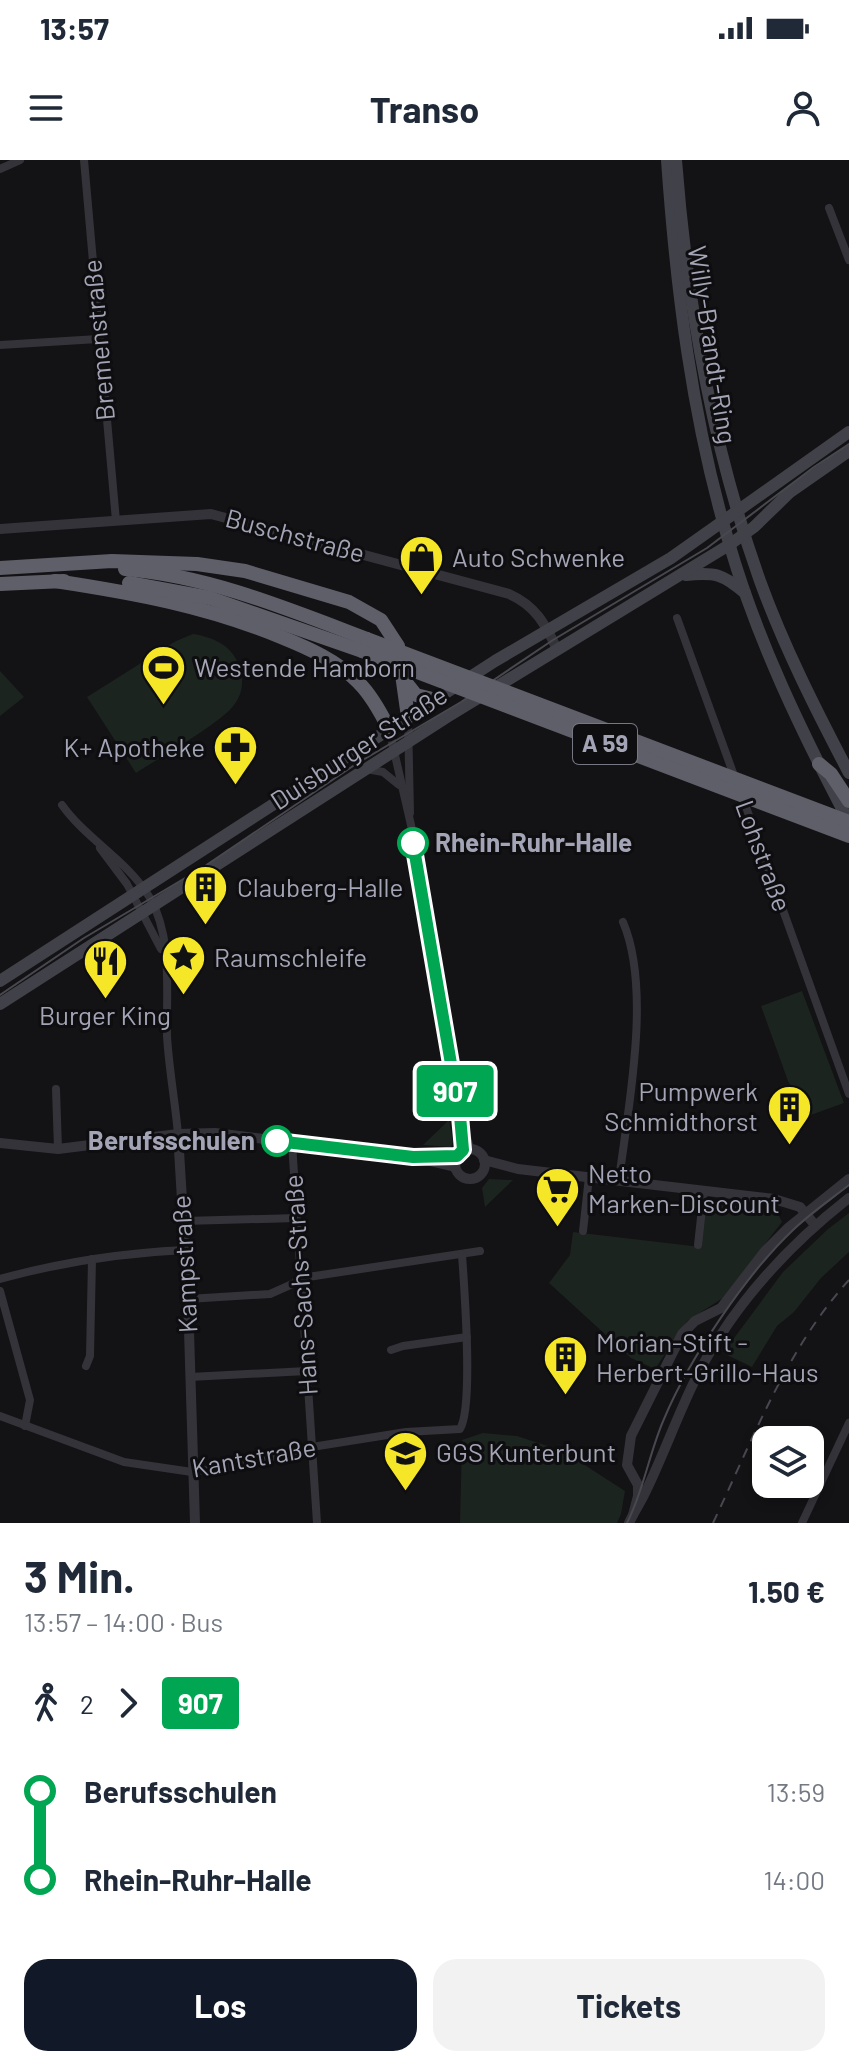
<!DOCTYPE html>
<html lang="de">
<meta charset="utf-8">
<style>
body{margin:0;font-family:Barlow,sans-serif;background:#f2f2f3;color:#1f2937;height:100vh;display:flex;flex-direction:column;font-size:30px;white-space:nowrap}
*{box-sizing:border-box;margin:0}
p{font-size:26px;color:#747a83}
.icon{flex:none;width:44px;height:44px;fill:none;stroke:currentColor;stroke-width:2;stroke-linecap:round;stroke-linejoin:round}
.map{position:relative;height:1363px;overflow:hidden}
.details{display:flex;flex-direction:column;background:#fff;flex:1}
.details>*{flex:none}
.badge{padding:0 16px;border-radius:6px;font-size:28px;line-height:52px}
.fabs{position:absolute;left:752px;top:1266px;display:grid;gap:16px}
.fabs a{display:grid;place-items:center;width:72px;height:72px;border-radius:16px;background:#fff;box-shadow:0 4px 12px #0003;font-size:40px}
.map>.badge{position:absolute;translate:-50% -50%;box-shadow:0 0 0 4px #fff}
.legs{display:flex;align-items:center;gap:12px;height:88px;padding:0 24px;font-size:26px}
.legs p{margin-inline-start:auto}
.overview{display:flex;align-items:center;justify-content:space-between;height:136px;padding:0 24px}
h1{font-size:44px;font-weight:700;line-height:60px}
.action{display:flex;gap:16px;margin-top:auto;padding:16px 24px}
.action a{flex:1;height:92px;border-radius:24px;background:#111827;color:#fff;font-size:32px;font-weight:700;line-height:92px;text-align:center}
.action a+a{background:#f2f2f3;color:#1f2937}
ul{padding:0 24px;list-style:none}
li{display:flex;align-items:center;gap:28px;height:88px;font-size:30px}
li i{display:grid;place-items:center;width:12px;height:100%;margin:0 10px;background:currentColor}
li i::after{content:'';width:20px;height:20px;margin:-10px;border:6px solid;border-radius:50%;background:#fff}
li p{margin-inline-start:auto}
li:first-child i{background:linear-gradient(#0000 50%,currentColor 0)}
li:last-child i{background:linear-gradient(currentColor 50%,#0000 0)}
.status{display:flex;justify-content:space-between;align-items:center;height:56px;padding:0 40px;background:#fff;direction:ltr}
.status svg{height:22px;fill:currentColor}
header{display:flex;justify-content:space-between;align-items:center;height:104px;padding:0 24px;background:#fff;font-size:36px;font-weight:700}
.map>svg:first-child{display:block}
.green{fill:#1c241f}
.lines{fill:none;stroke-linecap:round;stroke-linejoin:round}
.minor{stroke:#343339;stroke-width:8}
.tertiary{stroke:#343339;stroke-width:10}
.secondary{stroke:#414149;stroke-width:12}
.motorway{stroke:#5f5f6a;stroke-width:14}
.tram{stroke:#484850;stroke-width:2}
.rail{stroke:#484850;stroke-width:2;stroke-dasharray:10 8;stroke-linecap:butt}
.motorway-bridge{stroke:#5f5f6a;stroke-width:14}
.line-1-casing{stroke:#fff;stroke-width:18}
.line-1{stroke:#00a651;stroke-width:12}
.stop-1-dot{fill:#fff;stroke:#00a651;stroke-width:4}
.labels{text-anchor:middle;stroke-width:6;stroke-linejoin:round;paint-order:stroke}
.shield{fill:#0e0d0f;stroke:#767783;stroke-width:2}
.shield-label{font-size:24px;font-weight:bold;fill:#a3a4b5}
.street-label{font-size:26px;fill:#a3a4b5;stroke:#0e0d0f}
.poi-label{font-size:26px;fill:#a3a4b5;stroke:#0e0d0f;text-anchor:start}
.stop-label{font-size:26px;font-weight:bold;fill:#a3a4b5;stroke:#0e0d0f;text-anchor:start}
</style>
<div class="status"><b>13:57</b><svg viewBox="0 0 49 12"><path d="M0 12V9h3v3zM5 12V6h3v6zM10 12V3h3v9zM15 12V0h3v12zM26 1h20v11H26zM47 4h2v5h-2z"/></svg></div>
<header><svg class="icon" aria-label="menu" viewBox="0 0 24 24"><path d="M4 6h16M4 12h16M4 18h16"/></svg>Transo<svg class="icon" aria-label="person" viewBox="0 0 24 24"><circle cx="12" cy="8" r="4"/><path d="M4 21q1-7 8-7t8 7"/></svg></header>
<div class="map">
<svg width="849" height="1363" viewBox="0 0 849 1363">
<rect width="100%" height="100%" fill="#131214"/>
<g class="green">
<path d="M 193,474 C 212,477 230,484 238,503 C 244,517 244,532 234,545 C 221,563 159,598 136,613 L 87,537 L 176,481 Z"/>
<polygon points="0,511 24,537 0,556"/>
<polygon points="802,831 844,943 808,956 788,921 761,846"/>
<polygon points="449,960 453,982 451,987 423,985"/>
<polygon points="489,1019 513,1020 485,1047 482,1028"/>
<polygon points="706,1042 777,1052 782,1062 723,1138 687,1161 655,1209 631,1198 549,1123 570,1095 573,1072 701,1087"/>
<polygon points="849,1053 849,1092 821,1118 794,1152 777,1166 752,1207 723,1193 783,1112 828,1069"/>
<polygon points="483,1273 517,1276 563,1291 625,1331 621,1354 617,1363 460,1363 462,1280"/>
</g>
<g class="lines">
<g class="minor">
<polyline points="84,0 116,361"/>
<polyline points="0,9 20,0"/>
<polyline points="829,48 849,100"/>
<polyline points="0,185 98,179"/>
<polyline points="677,458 736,621"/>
<polyline points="408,557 410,653"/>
<polyline points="389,569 411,665 453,919 470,989"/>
<polyline points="366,609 383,612 399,625"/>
<polyline points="741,633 849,934"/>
<path d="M 62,645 C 87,680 127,700 150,738 C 173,778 166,832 167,876 C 169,909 175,941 178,974"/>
<polyline points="100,688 127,724 161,789"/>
<polyline points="56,929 58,989"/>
<polyline points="459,965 463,990"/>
<polyline points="292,983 317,1363"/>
<path d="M 619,1020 C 628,947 652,830 623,762"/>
<polyline points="184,1061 297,1058"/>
<polyline points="583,1071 589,1017"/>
<polyline points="698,1085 704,1030"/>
<path d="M 0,1119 C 61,1102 122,1093 185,1090"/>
<polyline points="0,1131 30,1240 25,1266"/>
<polyline points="188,1139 270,1134 308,1117 480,1091"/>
<polyline points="391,1190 403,1186 467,1177"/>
<polyline points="86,1206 90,1196 92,1099"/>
<polyline points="190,1217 307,1211"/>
<path d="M 0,1256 L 124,1302 L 192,1312 L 246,1304 L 312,1287 L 406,1272 L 460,1269 C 474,1246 464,1126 462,1094"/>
<polyline points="802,1363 849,1263"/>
</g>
<g class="tertiary">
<path d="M 0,369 L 211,354 L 509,434 C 536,446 545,464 557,489"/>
<polyline points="178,974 188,1139 195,1363"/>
<polyline points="0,983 58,989 178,974 215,973 413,997 455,1007"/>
<circle cx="470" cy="1004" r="15"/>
<polyline points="484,1000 518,1009 774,1039 800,1047 815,1065"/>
<polyline points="633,1355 638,1336 638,1325 627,1305 631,1276 682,1174 695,1161 721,1148 765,1091 788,1068 849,1019"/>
<path d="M 629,1363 C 634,1352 641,1342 646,1331 C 671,1279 688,1224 720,1176 C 755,1122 798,1078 849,1038"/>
</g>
<g class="secondary">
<path d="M 667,0 C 676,129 692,259 729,383 C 757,480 802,573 849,662"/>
<path d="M 676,0 C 687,143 712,286 760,421 C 784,487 816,550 849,613"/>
<path d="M 686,415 C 715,412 723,414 745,433"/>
<polyline points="0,821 495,501 671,398 849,272"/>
<polyline points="0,844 447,557 729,385 754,367 790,332 849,291"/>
</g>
<g class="motorway">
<polyline points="0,408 112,401 197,404 245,411 349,442 381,460 398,486 408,557"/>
<path d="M 125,409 C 209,416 288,449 367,479"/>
<path d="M 55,421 C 134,433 206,446 281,477 C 308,488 338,501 359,523 C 372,536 381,553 389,569"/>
<polyline points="129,423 210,438 362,491"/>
<polyline points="0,424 64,421"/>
<polyline points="404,520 416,535 436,540"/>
<polyline points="819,604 831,614 849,641"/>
</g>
<g class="tram">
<polyline points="0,835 84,778 202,708 356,604 461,542 553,480 707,388 814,307 849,284"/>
<path d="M 627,1363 C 644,1330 649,1293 664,1259 C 689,1199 745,1116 792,1071 C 809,1054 830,1040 849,1025"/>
</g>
<path class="rail" d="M 713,1363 C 752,1281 787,1188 849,1120"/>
<g class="motorway-bridge">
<polyline points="367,479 849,662"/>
<polyline points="362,491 849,676"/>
</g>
</g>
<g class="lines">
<defs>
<polyline id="line-1" points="277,981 413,997 457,996 463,990 460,956 413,683"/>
</defs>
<use href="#line-1" class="line-1-casing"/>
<use href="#line-1" class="line-1"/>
</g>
<defs>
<symbol id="shop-pin" viewBox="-11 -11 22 30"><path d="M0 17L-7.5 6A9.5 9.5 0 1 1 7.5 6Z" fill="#f6e628" stroke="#0e0d0f"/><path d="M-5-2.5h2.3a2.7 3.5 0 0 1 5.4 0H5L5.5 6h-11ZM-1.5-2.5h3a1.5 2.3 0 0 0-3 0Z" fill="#111"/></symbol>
<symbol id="stadium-pin" viewBox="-11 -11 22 30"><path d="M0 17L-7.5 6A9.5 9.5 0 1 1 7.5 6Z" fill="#f6e628" stroke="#0e0d0f"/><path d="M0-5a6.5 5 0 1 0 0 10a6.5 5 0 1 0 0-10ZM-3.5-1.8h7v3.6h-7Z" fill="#111"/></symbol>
<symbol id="pharmacy-pin" viewBox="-11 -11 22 30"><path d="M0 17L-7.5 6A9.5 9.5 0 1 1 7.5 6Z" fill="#f6e628" stroke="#0e0d0f"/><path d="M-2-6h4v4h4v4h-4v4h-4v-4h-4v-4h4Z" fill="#111"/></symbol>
<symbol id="building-pin" viewBox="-11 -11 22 30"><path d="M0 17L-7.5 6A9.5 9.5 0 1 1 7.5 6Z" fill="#f6e628" stroke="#0e0d0f"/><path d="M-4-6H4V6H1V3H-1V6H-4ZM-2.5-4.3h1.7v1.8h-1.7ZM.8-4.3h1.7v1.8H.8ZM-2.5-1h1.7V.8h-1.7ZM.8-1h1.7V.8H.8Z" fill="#111"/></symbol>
<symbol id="sight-pin" viewBox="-11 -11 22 30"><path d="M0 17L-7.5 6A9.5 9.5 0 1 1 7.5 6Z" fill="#f6e628" stroke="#0e0d0f"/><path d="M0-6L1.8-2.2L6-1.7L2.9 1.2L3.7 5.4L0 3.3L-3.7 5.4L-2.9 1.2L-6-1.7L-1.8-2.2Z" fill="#111"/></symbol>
<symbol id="restaurant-pin" viewBox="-11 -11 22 30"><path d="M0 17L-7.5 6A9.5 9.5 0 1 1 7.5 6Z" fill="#f6e628" stroke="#0e0d0f"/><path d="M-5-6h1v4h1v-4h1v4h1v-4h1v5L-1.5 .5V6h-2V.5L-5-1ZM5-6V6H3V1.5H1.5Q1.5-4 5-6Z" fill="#111"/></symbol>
<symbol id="supermarket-pin" viewBox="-11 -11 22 30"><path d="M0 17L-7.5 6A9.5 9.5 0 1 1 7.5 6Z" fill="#f6e628" stroke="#0e0d0f"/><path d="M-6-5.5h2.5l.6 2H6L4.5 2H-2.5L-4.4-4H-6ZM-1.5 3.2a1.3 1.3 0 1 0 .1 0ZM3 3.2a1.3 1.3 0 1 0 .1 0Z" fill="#111"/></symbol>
<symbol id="school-pin" viewBox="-11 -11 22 30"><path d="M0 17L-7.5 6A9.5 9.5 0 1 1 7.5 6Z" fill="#f6e628" stroke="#0e0d0f"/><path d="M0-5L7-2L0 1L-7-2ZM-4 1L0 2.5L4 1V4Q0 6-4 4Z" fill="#111"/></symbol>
</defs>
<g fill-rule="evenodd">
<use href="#shop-pin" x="396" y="372" width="51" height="69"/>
<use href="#stadium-pin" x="138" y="482" width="51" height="69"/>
<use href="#pharmacy-pin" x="210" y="562" width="51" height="69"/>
<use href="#building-pin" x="180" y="702" width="51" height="69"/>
<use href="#sight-pin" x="158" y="772" width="51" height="69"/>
<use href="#restaurant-pin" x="80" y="776" width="51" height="69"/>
<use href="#building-pin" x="764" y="922" width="51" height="69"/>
<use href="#supermarket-pin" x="532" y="1004" width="51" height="69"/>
<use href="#building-pin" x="540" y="1172" width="51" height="69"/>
<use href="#school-pin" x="380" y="1268" width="51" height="69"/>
</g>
<g class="stop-1-dot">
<circle cx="413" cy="683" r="14"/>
<circle cx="277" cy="981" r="14"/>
</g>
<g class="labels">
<rect class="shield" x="573" y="564" width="64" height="40" rx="6"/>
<g class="shield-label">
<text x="605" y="592">A 59</text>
</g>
<g class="street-label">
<text transform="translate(99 180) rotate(-95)" y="9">Bremenstraße</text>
<text transform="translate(712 185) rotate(81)" y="9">Willy-Brandt-Ring</text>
<text transform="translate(295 376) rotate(15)" y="9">Buschstraße</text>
<text transform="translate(359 588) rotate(-33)" y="9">Duisburger Straße</text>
<text transform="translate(763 696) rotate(70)" y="9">Lohstraße</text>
<text transform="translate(185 1104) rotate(-93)" y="9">Kampstraße</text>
<text transform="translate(301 1125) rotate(-94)" y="9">Hans-Sachs-Straße</text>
<text transform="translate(254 1298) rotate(-10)" y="9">Kantstraße</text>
</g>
<g class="poi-label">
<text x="452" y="407">Auto Schwenke</text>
<text x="194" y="517">Westende Hamborn</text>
<text x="205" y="597" text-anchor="end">K+ Apotheke</text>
<text x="237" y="737">Clauberg-Halle</text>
<text x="214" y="807">Raumschleife</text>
<text x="105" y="865" text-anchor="middle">Burger King</text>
<text x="758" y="941" text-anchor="end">Pumpwerk<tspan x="758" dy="30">Schmidthorst</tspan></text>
<text x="588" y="1023">Netto<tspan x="588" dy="30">Marken-Discount</tspan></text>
<text x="596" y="1192">Morian-Stift -<tspan x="596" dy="30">Herbert-Grillo-Haus</tspan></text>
<text x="436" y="1302">GGS Kunterbunt</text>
</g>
<g class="stop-label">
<text x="435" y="692">Rhein-Ruhr-Halle</text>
<text x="255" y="990" text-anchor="end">Berufsschulen</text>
</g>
</g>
</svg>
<div class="fabs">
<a><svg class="icon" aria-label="layers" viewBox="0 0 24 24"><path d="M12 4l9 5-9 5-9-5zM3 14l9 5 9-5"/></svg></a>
</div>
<b class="badge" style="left:455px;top:931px;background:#00a651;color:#fff">907</b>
</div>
<section class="details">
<div class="overview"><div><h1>3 Min.</h1><p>13:57 – 14:00 · Bus</p></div><b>1.50 €</b></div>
<div class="legs"><svg class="icon" aria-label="walk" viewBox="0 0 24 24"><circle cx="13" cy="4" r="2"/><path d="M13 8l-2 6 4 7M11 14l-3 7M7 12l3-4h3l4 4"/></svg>2<svg class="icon" aria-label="forward" viewBox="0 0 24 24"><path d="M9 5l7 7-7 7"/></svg><b class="badge" style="background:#00a651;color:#fff">907</b></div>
<ul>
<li><i style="color:#00a651"></i><b>Berufsschulen</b><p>13:59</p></li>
<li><i style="color:#00a651"></i><b>Rhein-Ruhr-Halle</b><p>14:00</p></li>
</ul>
<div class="action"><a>Los</a><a>Tickets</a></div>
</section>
